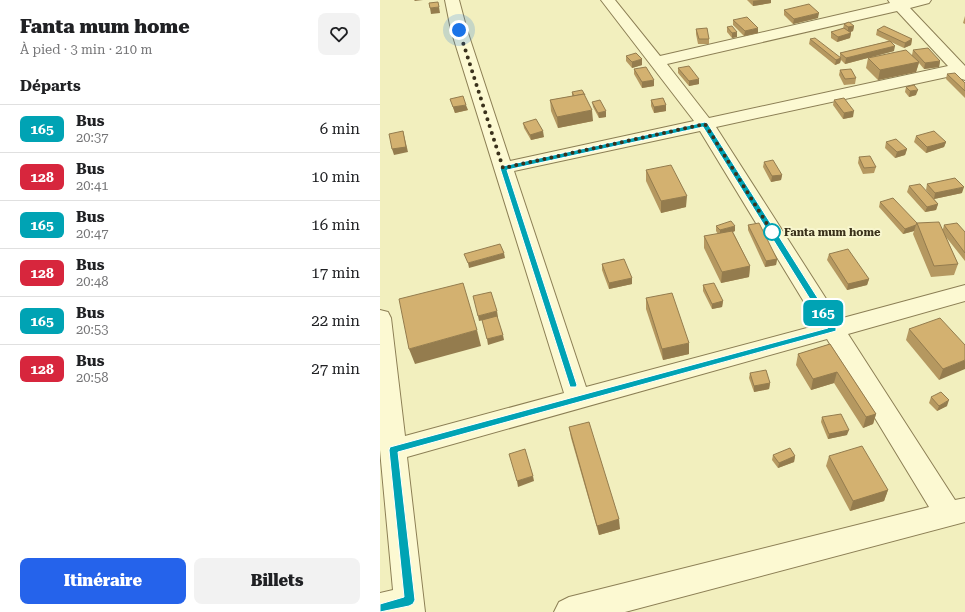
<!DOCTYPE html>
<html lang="fr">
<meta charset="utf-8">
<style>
body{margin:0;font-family:"Roboto Serif",serif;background:#f2f2f2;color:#202124;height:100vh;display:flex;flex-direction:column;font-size:15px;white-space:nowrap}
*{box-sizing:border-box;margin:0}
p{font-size:13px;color:#757577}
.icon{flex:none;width:22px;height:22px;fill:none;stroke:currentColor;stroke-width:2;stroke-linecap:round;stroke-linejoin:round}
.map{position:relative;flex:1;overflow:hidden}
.side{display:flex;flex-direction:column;background:#fff;width:380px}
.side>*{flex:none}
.badge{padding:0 8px;border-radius:6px;font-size:14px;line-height:26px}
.you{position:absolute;width:20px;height:20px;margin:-10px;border:3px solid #fff;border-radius:50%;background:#1a73e8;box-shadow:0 0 0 6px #1a73e833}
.map>.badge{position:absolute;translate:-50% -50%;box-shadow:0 0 0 2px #fff}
h2{padding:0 20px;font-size:15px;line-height:36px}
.round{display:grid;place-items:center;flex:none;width:42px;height:42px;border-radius:8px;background:#f2f2f2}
.overview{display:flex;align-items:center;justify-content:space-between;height:68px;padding:0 20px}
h1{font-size:19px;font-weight:800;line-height:30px}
.button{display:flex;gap:8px;margin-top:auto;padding:8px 20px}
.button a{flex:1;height:46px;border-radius:8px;background:#2563eb;color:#fff;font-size:16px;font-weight:800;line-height:46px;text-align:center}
.button a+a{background:#f2f2f2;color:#202124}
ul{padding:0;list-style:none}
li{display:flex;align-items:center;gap:12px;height:48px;padding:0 20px;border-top:1px solid #e0e0e0}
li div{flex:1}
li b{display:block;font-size:15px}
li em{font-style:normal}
li .badge{min-width:44px;font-weight:700;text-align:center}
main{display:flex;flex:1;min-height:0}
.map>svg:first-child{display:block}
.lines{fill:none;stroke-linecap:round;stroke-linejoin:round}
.street-casing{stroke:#8c7f55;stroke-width:2}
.street{fill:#fcf9d2;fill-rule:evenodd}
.wall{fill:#b59860}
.shaded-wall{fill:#947c4e}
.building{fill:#d3b170;stroke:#947c4e}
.line{fill:#00a3b4;stroke:#fff}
.walk{stroke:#3a311b;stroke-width:4;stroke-dasharray:0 7.2}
.stop-dot{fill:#fff;stroke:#00a3b4;stroke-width:2}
.labels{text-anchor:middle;stroke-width:4;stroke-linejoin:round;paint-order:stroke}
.stop-label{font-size:11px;font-weight:bold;fill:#3a311b;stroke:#f8f6ce;text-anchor:start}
</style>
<main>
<section class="side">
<div class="overview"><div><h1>Fanta mum home</h1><p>À pied · 3 min · 210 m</p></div><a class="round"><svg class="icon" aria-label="heart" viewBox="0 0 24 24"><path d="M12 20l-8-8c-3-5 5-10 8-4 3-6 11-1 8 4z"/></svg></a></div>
<h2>Départs</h2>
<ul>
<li><span class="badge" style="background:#00a3b4;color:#fff">165</span><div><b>Bus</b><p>20:37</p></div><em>6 min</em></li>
<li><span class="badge" style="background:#d7263d;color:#fff">128</span><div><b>Bus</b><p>20:41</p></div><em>10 min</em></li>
<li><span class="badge" style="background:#00a3b4;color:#fff">165</span><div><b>Bus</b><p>20:47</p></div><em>16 min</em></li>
<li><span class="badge" style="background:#d7263d;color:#fff">128</span><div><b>Bus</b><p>20:48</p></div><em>17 min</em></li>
<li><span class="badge" style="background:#00a3b4;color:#fff">165</span><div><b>Bus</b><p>20:53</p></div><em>22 min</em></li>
<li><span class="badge" style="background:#d7263d;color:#fff">128</span><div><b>Bus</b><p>20:58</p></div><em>27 min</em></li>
</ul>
<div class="button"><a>Itinéraire</a><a>Billets</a></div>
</section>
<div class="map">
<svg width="585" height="612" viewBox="0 0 585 612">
<rect width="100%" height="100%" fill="#f2efbe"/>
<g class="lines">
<defs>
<path id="street" d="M 65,0 L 79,0 L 87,30 L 130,161 L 314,121 L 221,0 L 235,0 L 280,56 L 510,3 L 508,0 L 551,0 L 549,3 L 530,8 L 585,66 L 585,80 L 579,78 L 576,75 L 336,127 L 459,319 L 585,285 L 585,301 L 468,334 L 575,500 L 585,498 L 585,522 L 245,612 L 174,612 L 179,602 L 189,597 L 549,507 L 447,339 L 27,457 L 45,612 L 0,612 L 0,593 L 13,590 L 0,450 L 0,310 L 8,312 L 11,318 L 25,436 L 184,393 L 71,30 ZM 517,11 L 568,66 L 329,118 L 287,64 ZM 320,131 L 438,325 L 206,387 L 134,171 Z"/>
</defs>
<use href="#street" class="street-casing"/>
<use href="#street" class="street"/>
</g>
<g class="wall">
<polygon points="367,0 391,0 391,3 373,6"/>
<polygon points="404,10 438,18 413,24 404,15"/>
<polygon points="585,16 585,24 583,23"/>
<polygon points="353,20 378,33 364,36 353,25"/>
<polygon points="464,24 474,26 473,31 470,32 471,33 470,38 457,42 451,38 451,32 463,29"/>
<polygon points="347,27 357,37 352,38 347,32"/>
<polygon points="316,29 329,39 329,44 318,44 316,34"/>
<polygon points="497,30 532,39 531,45 524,48 511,42 514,51 465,64 461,60 460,63 455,65 429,44 430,39 460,57 460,53 509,41 496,35"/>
<polygon points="533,50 560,61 559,67 544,69 539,63 536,72 498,80 486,68 488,58 532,55"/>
<polygon points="246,56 262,65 252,68 246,61"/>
<polygon points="298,68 319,84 309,86 298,73"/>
<polygon points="254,69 274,86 262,88 254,74"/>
<polygon points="460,70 476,78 475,84 464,85 459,75"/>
<polygon points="567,74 585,83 585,98 566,79"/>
<polygon points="526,87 536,95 529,97 525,92"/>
<polygon points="192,92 213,121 178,128 171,111 170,100 192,96"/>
<polygon points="70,99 88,110 75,113"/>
<polygon points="271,100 286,105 286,111 274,113 271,106"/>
<polygon points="454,100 473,117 463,119 453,105"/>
<polygon points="212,102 226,117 219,118 213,107"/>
<polygon points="143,123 164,137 151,140 144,128"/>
<polygon points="536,136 566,142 564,147 546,153 534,142"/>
<polygon points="506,142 527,149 525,155 515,158 505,148"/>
<polygon points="479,157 496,167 494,173 483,174 478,163"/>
<polygon points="384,162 402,175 401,180 391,182 383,167"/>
<polygon points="266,170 306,207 281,213 266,181"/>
<polygon points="547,184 582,193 554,199 558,204 556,210 545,212 527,192 529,186 552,197 546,190"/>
<polygon points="500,202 537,223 563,229 564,225 585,232 585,261 566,237 578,264 574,275 551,277 533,234 534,231 523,234 499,207"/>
<polygon points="368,225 397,259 396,265 385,267 368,230"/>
<polygon points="336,226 355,231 353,232 370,266 369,277 341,283 324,248 324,236 338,234 336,231"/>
<polygon points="449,254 489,279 487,285 467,290 447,260"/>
<polygon points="222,264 252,278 252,284 229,289 222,270"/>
<polygon points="323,285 343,301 342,307 332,309 323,291"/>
<polygon points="266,298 309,354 283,360 266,309"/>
<polygon points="529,329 585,345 559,380 526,340"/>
<polygon points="450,344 496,414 493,424 483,428 454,383 431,390 416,365 418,354"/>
<polygon points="370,373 390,383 389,389 374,392 369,378"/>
<polygon points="551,397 567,406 557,411 549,403"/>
<polygon points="442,417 467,435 448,439 441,422"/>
<polygon points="189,427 240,529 219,535 191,438"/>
<polygon points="393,455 415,456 414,462 398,468 392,460"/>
<polygon points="449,456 508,490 504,501 470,511 446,466"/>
</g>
<g class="shaded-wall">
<polygon points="34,0 43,0 35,1"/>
<polygon points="380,0 391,0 391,3 373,6 373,1"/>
<polygon points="59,7 60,13 51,14 50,8"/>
<polygon points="439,13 438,18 413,24 414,19"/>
<polygon points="474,26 473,31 468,33 468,27"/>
<polygon points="378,28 378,33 364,36 365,31"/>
<polygon points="357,32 357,37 352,38 352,33"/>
<polygon points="471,33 470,38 457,42 458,37"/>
<polygon points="532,39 531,45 524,48 525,43"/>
<polygon points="515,46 514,51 465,64 466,58"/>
<polygon points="461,58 460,63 455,65 456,60"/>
<polygon points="262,59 262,65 252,68 252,62"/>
<polygon points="560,61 559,67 544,69 545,63"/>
<polygon points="539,62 536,72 498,80 500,70"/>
<polygon points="319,79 319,84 309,86 309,81"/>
<polygon points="274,80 274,86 262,88 262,82"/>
<polygon points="538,90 536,95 529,97 530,91"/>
<polygon points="86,105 88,110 75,113 73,107"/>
<polygon points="286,105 286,111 274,113 274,107"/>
<polygon points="212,110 213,121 178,128 177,117"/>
<polygon points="226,111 226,117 219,118 218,113"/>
<polygon points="474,111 473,117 463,119 464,113"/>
<polygon points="23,131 28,152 14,155 12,149"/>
<polygon points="163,131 164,137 151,140 150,135"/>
<polygon points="566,142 564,147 546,153 547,147"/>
<polygon points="527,149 525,155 515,158 517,152"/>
<polygon points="402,175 401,180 391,182 392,176"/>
<polygon points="584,187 582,193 554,199 555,193"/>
<polygon points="307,196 306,207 281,213 281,201"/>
<polygon points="558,204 556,210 545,212 547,207"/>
<polygon points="536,225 534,231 523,234 525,229"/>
<polygon points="355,226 355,231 340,236 340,230"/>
<polygon points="124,253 125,258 89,268 88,263"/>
<polygon points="397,259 396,265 385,267 386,261"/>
<polygon points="370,266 369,277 341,283 342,272"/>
<polygon points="252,278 252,284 229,289 229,283"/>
<polygon points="489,279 487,285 467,290 468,284"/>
<polygon points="343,301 342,307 332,309 332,304"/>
<polygon points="117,311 118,317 99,321 98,316"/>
<polygon points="97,330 101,346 35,364 29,349"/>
<polygon points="123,335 124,340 108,345 107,339"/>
<polygon points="309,343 309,354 283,360 282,349"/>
<polygon points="585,360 585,369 559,380 563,369"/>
<polygon points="457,372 454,383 431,390 433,379"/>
<polygon points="390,383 389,389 374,392 374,386"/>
<polygon points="569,400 567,406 557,411 559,406"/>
<polygon points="496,414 493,424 483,428 486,417"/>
<polygon points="469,430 467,435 448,439 449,434"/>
<polygon points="415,456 414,462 398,468 399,463"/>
<polygon points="153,476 154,481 138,487 137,481"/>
<polygon points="508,490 504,501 470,511 473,501"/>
<polygon points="239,519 240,529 219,535 217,526"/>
</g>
<g class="building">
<polygon points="58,2 59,7 50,8 49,3"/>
<polygon points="429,4 439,13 414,19 404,10"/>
<polygon points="367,17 378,28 365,31 353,20"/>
<polygon points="469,22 474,26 468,27 464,24"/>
<polygon points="352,26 357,32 352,33 347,27"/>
<polygon points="504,26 532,39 525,43 497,30"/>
<polygon points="327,28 329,39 319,39 316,29"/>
<polygon points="464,28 471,33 458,37 451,32"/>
<polygon points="435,38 461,58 456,60 430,39"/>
<polygon points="510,41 515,46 466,58 460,53"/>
<polygon points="548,48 560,61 545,63 533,50"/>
<polygon points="526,50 539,62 500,70 488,58"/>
<polygon points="256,53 262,59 252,62 246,56"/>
<polygon points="309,66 319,79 309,81 298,68"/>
<polygon points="266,67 274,80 262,82 254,69"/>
<polygon points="471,69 476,78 465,79 460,70"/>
<polygon points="575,73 585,83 585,91 567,74"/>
<polygon points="534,85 538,90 530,91 526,87"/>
<polygon points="202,90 205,95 204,94 194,96 192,92"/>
<polygon points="204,94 212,110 177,117 170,100"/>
<polygon points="83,96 86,105 73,107 70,99"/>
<polygon points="283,98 286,105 274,107 271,100"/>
<polygon points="464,98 474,111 464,113 454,100"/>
<polygon points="220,100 226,111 218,113 212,102"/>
<polygon points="156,119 163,131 150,135 143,123"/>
<polygon points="23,131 26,147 12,149 9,134"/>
<polygon points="554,131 566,142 547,147 536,136"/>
<polygon points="516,139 527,149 517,152 506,142"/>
<polygon points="490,156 496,167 484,168 479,157"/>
<polygon points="393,160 402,175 392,176 384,162"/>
<polygon points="291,165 307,196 281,201 266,170"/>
<polygon points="575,178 584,187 555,193 547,184"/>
<polygon points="540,184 558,204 547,207 529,186"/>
<polygon points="513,198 537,223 536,225 525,229 500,202"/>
<polygon points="351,221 355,226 340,230 336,226"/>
<polygon points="559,222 578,264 554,266 537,223"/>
<polygon points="379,223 397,259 386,261 368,225"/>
<polygon points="577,223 585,232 585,253 564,225"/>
<polygon points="352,231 370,266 342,272 324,236"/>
<polygon points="120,244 124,253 88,263 84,254"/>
<polygon points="468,249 489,279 468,284 449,254"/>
<polygon points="244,259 252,278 229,283 222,264"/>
<polygon points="83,283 97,330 29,349 19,299"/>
<polygon points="334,283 343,301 332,304 323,285"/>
<polygon points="111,292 117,311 98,316 93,296"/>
<polygon points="292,293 309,343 282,349 266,298"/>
<polygon points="117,316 123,335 107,339 102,320"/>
<polygon points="560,318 585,345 585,360 563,369 529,329"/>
<polygon points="450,344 496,414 486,417 457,372 433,379 418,354"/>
<polygon points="386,370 390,383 374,386 370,373"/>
<polygon points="561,392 569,400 559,406 551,397"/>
<polygon points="461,414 469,430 449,434 442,417"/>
<polygon points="209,422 239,519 217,526 189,427"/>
<polygon points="482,446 508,490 473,501 449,456"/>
<polygon points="410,448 415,456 399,463 393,455"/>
<polygon points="145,449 153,476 137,481 129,454"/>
</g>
<polygon class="line" points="325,122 328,124 456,327 456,331 18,452 35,600 33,604 29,606 0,612 0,604 24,597 9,450 10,447 448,328 323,127 127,170 197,385 196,387 190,387 120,168 123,166"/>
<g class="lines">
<polyline class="walk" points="79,30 123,168 325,124 392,232"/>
</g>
<circle class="stop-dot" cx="392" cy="232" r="8"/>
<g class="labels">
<g class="stop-label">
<text x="404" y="236">Fanta mum home</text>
</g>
</g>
</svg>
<div class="you" style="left:79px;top:30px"></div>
<b class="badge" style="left:443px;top:313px;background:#00a3b4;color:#fff">165</b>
</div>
</main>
